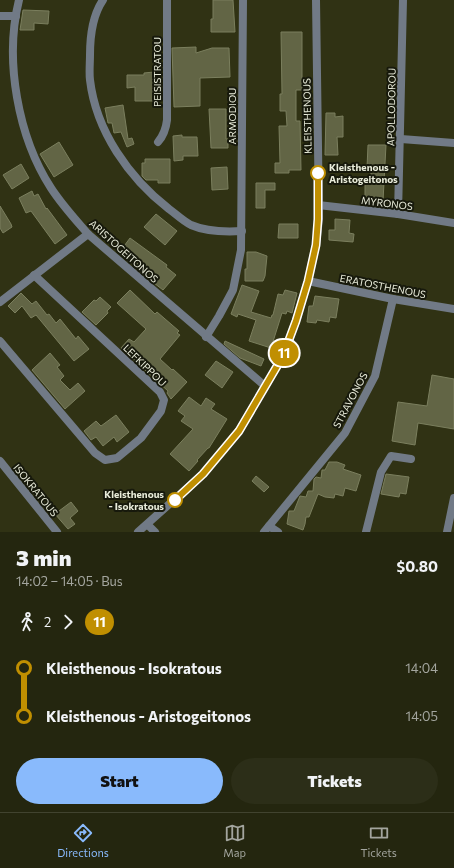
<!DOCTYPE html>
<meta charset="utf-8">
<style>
body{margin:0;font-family:Commissioner,sans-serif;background:#2c2e18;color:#f1f3f6;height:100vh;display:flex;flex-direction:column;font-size:15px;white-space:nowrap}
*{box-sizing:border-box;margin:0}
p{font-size:13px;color:#a3a59e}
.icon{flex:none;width:22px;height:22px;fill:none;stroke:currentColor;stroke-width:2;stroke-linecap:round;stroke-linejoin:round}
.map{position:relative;height:532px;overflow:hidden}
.details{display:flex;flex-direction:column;background:#24260f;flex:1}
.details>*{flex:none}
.badge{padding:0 8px;border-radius:13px;font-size:14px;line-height:26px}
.map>.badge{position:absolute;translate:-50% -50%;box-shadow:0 0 0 2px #fff}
.legs{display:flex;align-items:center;gap:6px;height:44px;padding:0 16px;font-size:13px}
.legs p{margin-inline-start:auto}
.headline{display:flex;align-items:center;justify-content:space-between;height:68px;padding:0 16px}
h1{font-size:22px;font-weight:800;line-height:30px}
.action{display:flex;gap:8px;margin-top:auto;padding:8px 16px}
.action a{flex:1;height:46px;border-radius:24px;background:#89bafc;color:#111;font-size:16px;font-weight:800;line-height:46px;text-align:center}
.action a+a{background:#2c2e18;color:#f1f3f6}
ul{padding:0 16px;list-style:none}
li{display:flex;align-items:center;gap:14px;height:48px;font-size:15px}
li i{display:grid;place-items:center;width:6px;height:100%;margin:0 5px;background:currentColor}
li i::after{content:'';width:10px;height:10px;margin:-5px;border:3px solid;border-radius:50%;background:#24260f}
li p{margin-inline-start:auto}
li:first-child i{background:linear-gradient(#0000 50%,currentColor 0)}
li:last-child i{background:linear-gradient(currentColor 50%,#0000 0)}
.tab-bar{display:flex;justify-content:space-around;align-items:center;height:56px;border-top:1px solid #41432f;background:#24260f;font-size:11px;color:#a3a59e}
.tab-bar a{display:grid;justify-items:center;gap:2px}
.tab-bar .active{color:#89bafc}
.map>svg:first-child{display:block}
.building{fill:#626545;stroke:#7b7f5e}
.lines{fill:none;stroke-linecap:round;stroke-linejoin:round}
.street{stroke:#717a86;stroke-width:8}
.line-1-casing{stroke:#fff;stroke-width:9}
.line-1{stroke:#c08f01;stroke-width:6}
.stop-1-dot{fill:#fff;stroke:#c08f01;stroke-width:2}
.labels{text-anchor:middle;stroke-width:4;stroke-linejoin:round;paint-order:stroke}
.street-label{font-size:10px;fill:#e9ecda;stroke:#17190c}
.stop-label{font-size:10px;font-weight:bold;fill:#e9ecda;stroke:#17190c;text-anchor:start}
</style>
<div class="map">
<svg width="454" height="532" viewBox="0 0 454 532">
<rect width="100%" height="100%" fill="#303214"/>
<g class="building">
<polygon points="213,0 233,0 235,32 211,32 211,19 213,19"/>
<polygon points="23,10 49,11 48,24 34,23 34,30 20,30"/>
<polygon points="281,32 302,32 302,90 296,90 296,121 300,121 301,170 289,170 289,173 275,173 275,163 280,163 279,126 287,126 286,111 280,111 280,94 282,94"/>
<polygon points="196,47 196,53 212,48 229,48 230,77 200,78 200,106 174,107 172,48"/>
<polygon points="154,72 155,101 135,101 135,87 127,88 127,75 144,75 144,73"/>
<polygon points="123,105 128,139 132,138 134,144 127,147 121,132 114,133 112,123 108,123 105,108"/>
<polygon points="209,109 226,109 226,139 228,139 228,148 211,148"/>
<polygon points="326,113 335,113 335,117 343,116 343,137 337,137 338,155 325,155"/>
<polygon points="182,135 182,137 197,137 198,156 183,156 183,160 174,161 173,136"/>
<polygon points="59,142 73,165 54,177 40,154"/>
<polygon points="368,145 386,145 383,201 365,201 365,182 371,182 371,169 367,168"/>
<polygon points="145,159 170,159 170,183 158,183 158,180 146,180 142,176 142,163 145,163"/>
<polygon points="21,164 29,178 12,189 3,175"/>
<polygon points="227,167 228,189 212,190 211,168"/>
<polygon points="256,183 275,183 275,190 265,190 265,208 256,208"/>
<polygon points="32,191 34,196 38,194 46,209 47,208 67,235 55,244 31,211 26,213 19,198"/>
<polygon points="0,206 11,224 12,227 3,233 0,228"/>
<polygon points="156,214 177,231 165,245 144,227"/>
<polygon points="335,219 350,220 349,233 354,234 353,242 329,240 329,230 335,230"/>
<polygon points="279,224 298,224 298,238 278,238"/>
<polygon points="130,238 167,265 166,267 176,275 163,290 154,283 157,279 144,269 143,270 119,253"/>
<polygon points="247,252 256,252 267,256 265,276 263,281 245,281 245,269 247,269"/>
<polygon points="242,285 259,291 251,312 271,318 272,315 273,315 278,294 283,295 285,290 297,293 292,313 287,311 286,314 282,313 271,348 249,341 256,320 238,314 237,317 231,314"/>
<polygon points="130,290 155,314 157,312 179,331 177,333 180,335 160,359 172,370 173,369 187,382 171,399 167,393 168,391 121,348 129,339 134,342 146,329 117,303"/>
<polygon points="21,293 32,304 36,301 47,315 49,314 56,323 60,319 76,339 78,336 89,349 74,361 36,315 31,318 22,306 15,313 8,306"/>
<polygon points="315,296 339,299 336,318 330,317 329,322 317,320 316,323 307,322 309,306 313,306"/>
<polygon points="100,297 111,307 107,311 108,313 96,325 82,312 94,300 96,301"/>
<polygon points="225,341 264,359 261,366 240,358 224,344"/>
<polygon points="50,353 60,365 57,367 64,376 60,380 70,390 78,383 85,391 65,409 32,370"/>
<polygon points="216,361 233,372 222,388 205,375"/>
<polygon points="432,375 454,379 454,429 418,423 415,445 392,441 398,402 427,406"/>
<polygon points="189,397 201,406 206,398 215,404 211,409 227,419 209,448 208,448 197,460 198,461 189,471 170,454 193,429 181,421 185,416 178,411"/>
<polygon points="116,415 129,432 117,442 114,437 103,446 96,437 91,440 84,431 96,421 101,426"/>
<polygon points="329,462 337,462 345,465 343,469 361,475 356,491 345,488 343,496 335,494 334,498 325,497 318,494 309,517 306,517 305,524 303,530 287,524 289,511 294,511 300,496 306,497 308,491 313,491 314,479 316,477 321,478 322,470 325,470"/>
<polygon points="386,474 409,477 406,494 400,493 399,497 381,494"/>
<polygon points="256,476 269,487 264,492 252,481"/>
<polygon points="71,502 78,511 70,518 75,524 68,529 55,514"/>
</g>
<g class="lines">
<g class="street">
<path d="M 19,0 C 4,60 18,137 51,188 C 62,205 75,219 88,234 L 265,386"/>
<path d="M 103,0 C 92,16 90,37 90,55 C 90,63 89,72 90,80 C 96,131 129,178 169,209 C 176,214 183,221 191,225 C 207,232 225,232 242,231"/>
<polyline points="0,16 16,16"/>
<polyline points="401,139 454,143"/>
<path d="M 158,142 C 164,135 166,129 167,120 L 167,0"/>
<polyline points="318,205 398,214 454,223"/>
<polyline points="398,214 403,0"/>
<polyline points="308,281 393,299 454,309"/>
<polyline points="0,302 88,234"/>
<polyline points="206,337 219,316 233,290 241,250 243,0"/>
<polyline points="0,341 95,453 105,460 117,458 141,438 161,411 164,400 160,392 34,275"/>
<polyline points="0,461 57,532"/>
<polyline points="148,525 155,532"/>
<polyline points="269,526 278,532"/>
<polyline points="138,532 203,474 239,431 283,356 296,321 308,281 316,245 319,219 316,0"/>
<polyline points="264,532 345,433 375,376 393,299"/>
<polyline points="366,532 381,472 391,456 411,459"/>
<polyline points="447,532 454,498"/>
</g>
</g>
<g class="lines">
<defs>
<polyline id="line-1" points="175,500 203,474 239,431 283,356 296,321 308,281 316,245 318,219 318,173"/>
</defs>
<use href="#line-1" class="line-1-casing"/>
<use href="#line-1" class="line-1"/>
</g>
<g class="stop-1-dot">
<circle cx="318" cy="173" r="7"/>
<circle cx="175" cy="500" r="7"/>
</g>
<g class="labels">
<g class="street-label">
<text transform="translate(157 72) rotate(-90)" y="4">PEISISTRATOU</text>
<text transform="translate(391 107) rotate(-89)" y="4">APOLLODOROU</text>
<text transform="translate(232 116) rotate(-90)" y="4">ARMODIOU</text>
<text transform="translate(307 116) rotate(-91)" y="4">KLEISTHENOUS</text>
<text transform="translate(387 203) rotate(7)" y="4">MYRONOS</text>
<text transform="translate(124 251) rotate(42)" y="4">ARISTOGEITONOS</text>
<text transform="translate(383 286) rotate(11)" y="4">ERATOSTHENOUS</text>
<text transform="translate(145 365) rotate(44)" y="4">LEFKIPPOU</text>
<text transform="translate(350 400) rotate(-62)" y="4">STRAVONOS</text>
<text transform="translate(36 490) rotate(51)" y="4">ISOKRATOUS</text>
</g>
<g class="stop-label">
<text x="329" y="171">Kleisthenous -<tspan x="329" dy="12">Aristogeitonos</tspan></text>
<text x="164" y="498" text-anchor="end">Kleisthenous<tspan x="164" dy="12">- Isokratous</tspan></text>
</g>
</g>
</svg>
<b class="badge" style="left:284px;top:353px;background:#c08f01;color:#fff">11</b>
</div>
<section class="details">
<div class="headline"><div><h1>3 min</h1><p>14:02 – 14:05 · Bus</p></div><b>$0.80</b></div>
<div class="legs"><svg class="icon" aria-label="walk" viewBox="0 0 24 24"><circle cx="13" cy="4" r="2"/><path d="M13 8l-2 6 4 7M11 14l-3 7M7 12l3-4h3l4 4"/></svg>2<svg class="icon" aria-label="forward" viewBox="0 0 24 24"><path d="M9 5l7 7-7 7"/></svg><b class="badge" style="background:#c08f01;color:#fff">11</b></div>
<ul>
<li><i style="color:#c08f01"></i><b>Kleisthenous - Isokratous</b><p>14:04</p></li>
<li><i style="color:#c08f01"></i><b>Kleisthenous - Aristogeitonos</b><p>14:05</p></li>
</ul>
<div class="action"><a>Start</a><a>Tickets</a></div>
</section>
<nav class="tab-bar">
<a class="active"><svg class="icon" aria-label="directions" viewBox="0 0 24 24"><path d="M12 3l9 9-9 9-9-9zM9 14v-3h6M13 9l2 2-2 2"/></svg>Directions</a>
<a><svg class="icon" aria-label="map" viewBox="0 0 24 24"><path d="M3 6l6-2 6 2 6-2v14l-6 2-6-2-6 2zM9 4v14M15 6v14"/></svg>Map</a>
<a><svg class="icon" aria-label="tickets" viewBox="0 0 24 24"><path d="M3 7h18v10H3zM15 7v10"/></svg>Tickets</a>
</nav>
